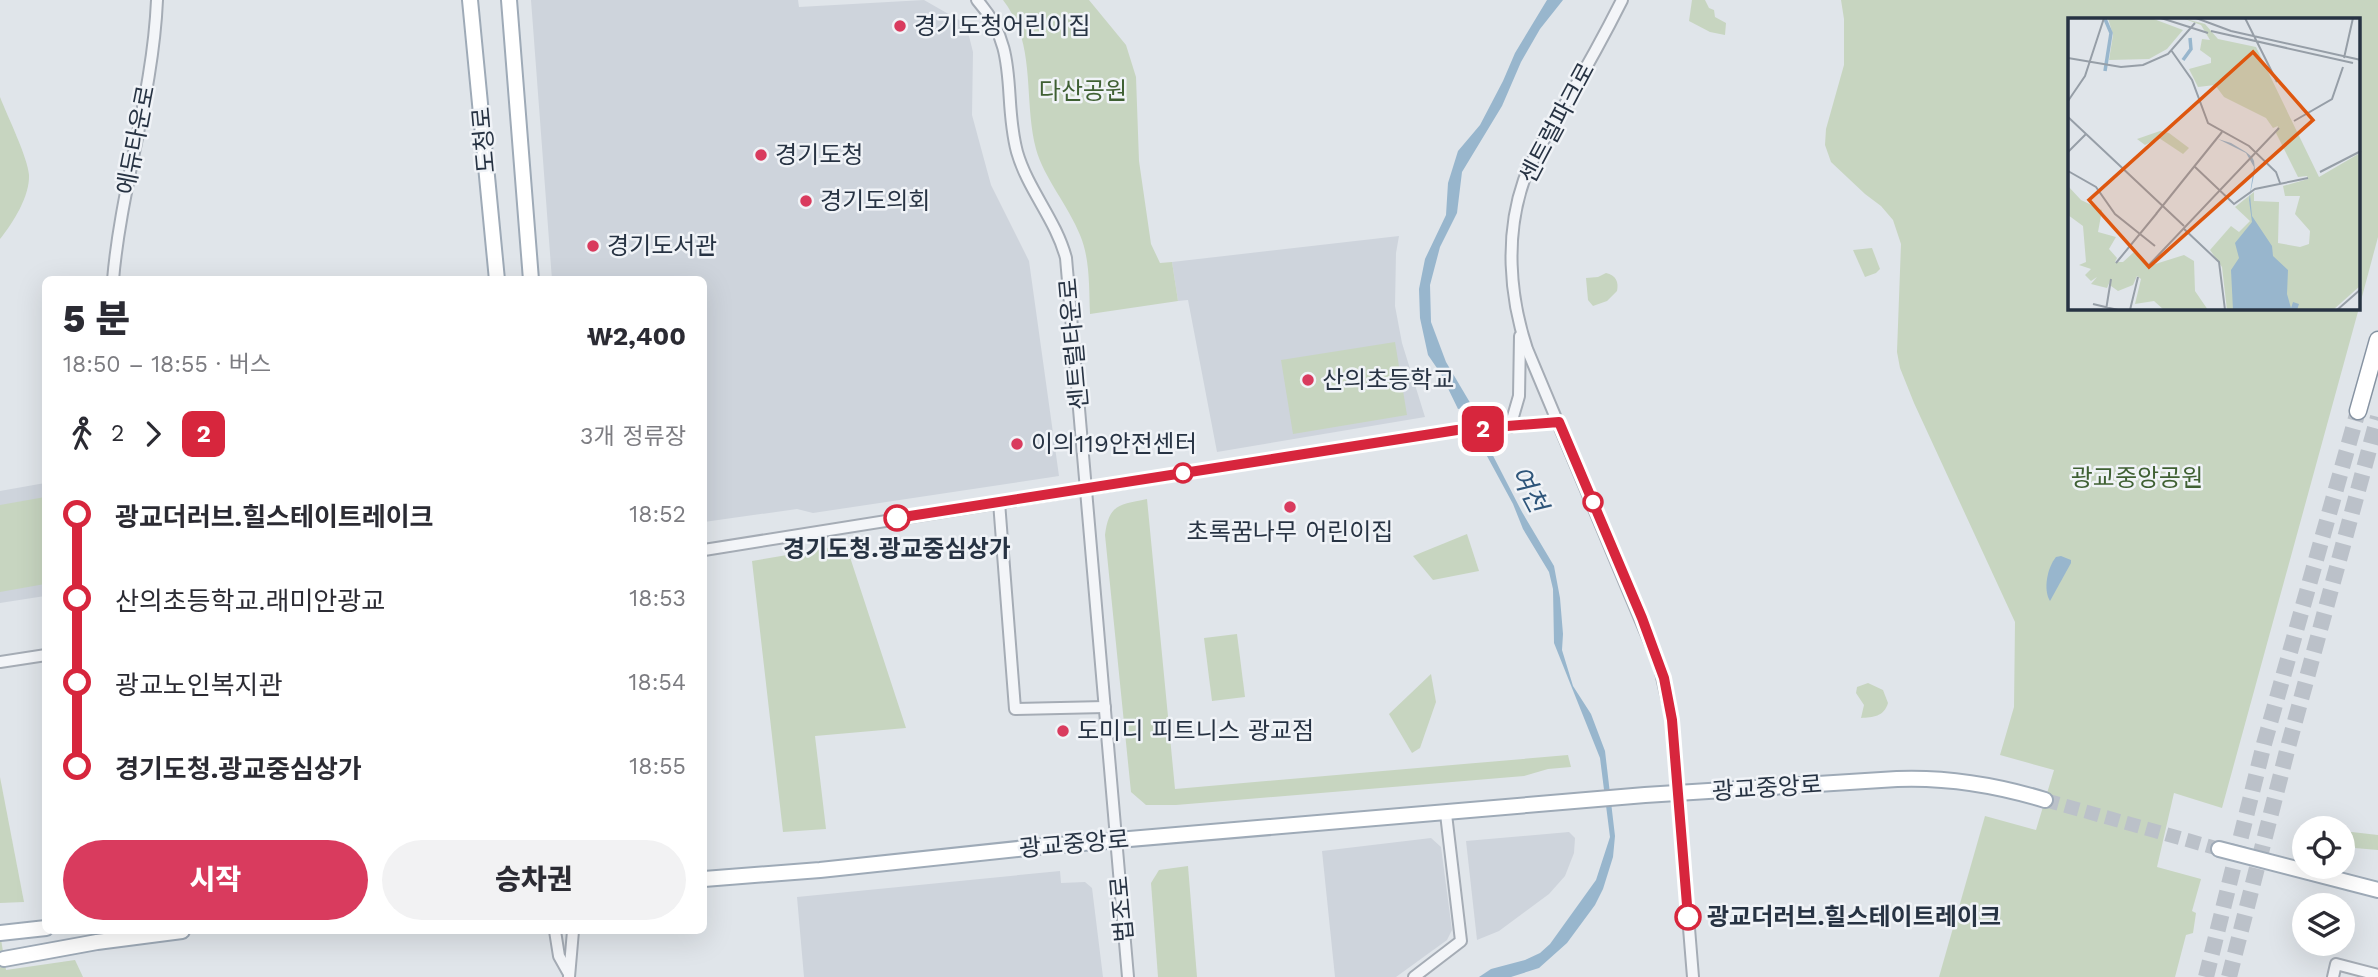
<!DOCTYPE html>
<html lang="ko">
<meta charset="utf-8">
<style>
body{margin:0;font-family:"Work Sans","Noto Sans KR",sans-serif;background:#f2f2f3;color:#2b2b33;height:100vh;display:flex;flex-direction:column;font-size:26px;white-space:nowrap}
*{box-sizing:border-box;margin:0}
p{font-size:23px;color:#7c7c81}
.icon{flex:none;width:38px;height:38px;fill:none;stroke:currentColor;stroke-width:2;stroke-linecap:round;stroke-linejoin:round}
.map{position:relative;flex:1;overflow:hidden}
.side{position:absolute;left:42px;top:276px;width:665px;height:658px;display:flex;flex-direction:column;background:#fff;border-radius:10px;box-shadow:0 7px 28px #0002}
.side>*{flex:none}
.badge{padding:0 14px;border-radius:10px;font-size:24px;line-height:46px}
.buttons{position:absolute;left:2292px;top:816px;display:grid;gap:14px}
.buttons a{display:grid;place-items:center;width:63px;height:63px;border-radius:50%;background:#fff;box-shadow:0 7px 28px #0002;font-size:35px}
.map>.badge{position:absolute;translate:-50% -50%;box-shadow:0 0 0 4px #fff}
.legs{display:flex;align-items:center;gap:10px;height:77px;padding:0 21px;font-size:23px}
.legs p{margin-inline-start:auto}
.overview{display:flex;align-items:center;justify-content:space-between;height:119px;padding:0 21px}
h1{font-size:38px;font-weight:800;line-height:52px}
.primary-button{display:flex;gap:14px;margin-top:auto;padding:14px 21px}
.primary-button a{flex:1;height:80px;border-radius:42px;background:#d93b5e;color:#fff;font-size:28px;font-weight:800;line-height:80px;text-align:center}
.primary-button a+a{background:#f2f2f3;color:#2b2b33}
ul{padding:0 21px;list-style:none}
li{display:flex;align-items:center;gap:24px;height:84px;font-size:26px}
li i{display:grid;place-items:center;width:10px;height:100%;margin:0 9px;background:currentColor}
li i::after{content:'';width:18px;height:18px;margin:-9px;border:5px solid;border-radius:50%;background:#fff}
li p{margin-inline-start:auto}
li:first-child i{background:linear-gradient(#0000 50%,currentColor 0)}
li:last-child i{background:linear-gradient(currentColor 50%,#0000 0)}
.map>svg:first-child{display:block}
.built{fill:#ced4dc}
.green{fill:#c7d5c0}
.water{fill:#98b6cd}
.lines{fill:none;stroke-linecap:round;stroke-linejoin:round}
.stream{stroke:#98b6cd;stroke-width:3.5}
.major-tunnel{stroke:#bbc1c9;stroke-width:14;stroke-dasharray:14 7;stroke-linecap:butt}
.highway-tunnel{stroke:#bbc1c9;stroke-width:16;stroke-dasharray:16 8;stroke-linecap:butt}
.minor-casing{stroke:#a5acb5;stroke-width:14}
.major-casing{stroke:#9eaab7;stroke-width:18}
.highway-casing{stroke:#8693a2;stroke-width:19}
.minor{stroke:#f3f5f8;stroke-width:10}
.major{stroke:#fff;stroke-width:14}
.highway{stroke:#fff;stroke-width:16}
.line-1-casing{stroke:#fff;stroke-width:16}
.line-1{stroke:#d7263d;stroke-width:10}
.poi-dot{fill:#d93b5e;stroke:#f0f3f7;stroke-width:2.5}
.stop-1-dot{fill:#fff;stroke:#d7263d;stroke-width:3.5}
.labels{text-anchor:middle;stroke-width:5;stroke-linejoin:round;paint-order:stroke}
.poi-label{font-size:24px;fill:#273343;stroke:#f0f3f7;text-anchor:start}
.park-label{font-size:24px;fill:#3f6033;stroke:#f0f3f7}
.street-label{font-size:24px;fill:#273343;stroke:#f0f3f7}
.stop-label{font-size:24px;font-weight:bold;fill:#273343;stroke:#f0f3f7}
.water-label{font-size:26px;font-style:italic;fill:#2e557a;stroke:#f0f3f7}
.inset-river{fill:none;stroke:#98b6cd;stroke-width:3.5}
.inset-road{fill:none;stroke:#969ea7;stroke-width:2}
.view{fill:#de570f;fill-opacity:0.15;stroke:#de570f;stroke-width:3.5}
.inset-edge{fill:none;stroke:#273343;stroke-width:3.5}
</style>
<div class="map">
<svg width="2378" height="977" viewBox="0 0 2378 977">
<rect width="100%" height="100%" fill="#e0e5ea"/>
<g class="built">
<polygon points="531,0 798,0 799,7 924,0 966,24 973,52 972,115 991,185 1029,261 1059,476 813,513 797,509 704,522 704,280 552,280"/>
<polygon points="1399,236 1396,253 1395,306 1402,343 1425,417 1217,452 1188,300 1178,301 1172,262"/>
<polygon points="45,483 45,596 0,603 0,491"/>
<polygon points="1569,832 1575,838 1574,853 1565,876 1549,894 1499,931 1477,940 1466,841"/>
<polygon points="1431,838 1441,847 1452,930 1447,940 1396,977 1335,977 1322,851"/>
<polygon points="1060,871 1061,883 1085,882 1092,888 1103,977 804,977 797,897"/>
</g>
<g class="green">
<path d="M 1003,0 L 1089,0 L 1126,45 L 1136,77 L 1139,161 L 1151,244 L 1160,263 L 1172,262 L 1178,301 L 1090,314 C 1089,288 1090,258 1080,235 C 1069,207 1043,176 1036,149 C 1023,99 1037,44 1003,0 Z"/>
<polygon points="1692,0 1705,0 1709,8 1714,10 1715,17 1726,23 1725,35 1710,32 1689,21"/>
<polygon points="1841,0 2378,0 2378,237 2359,308 2359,19 2070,19 2070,308 2359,308 2222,808 2174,793 2157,867 2201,879 2192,911 2196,913 2193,933 2186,935 2175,977 1939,977 1985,816 2036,830 2054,770 2000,755 2014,707 2015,622 1914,403 1900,368 1897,352 1901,244 1893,220 1881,206 1865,194 1831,162 1825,145 1826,129 1844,65 1844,19"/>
<path d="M 0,97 C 7,115 28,158 29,175 C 30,196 13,223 0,239 Z"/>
<polygon points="1872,248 1880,269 1876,273 1865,277 1853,250"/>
<path d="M 1606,273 C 1616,275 1619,282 1617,291 L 1607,301 L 1593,306 L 1588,300 L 1586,278 L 1598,277 Z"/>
<polygon points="1395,342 1407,415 1293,434 1281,360"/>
<polygon points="45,497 45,584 0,592 0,505"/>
<path d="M 1147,499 L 1175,789 L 1568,755 L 1571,767 L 1548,769 L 1524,776 L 1176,805 L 1146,805 L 1131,792 L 1105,535 C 1109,503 1120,505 1147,499 Z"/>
<polygon points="1467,534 1479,571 1433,580 1413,556"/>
<polygon points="846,545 906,728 815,736 826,829 783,832 752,561"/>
<polygon points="1237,634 1245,697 1212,701 1204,638"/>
<polygon points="1431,674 1436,702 1420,748 1412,753 1389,714"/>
<path d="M 1868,683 L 1883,690 L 1888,703 C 1884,717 1873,717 1861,718 L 1864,705 L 1856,693 L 1857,687 Z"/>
<polygon points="0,777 24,902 0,903"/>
<polygon points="2343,831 2378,835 2378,850 2343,847"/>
<polygon points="1188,866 1197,977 1158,977 1151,883 1159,870"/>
<polygon points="0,933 6,970 75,960 83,977 0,977"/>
</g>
<g class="water">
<polygon points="1547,0 1563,0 1540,29 1521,62 1502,106 1462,172 1457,213 1440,247 1430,285 1431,322 1446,362 1472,406 1458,409 1441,374 1428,355 1420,318 1419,289 1425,259 1446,215 1448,183 1458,151 1480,125 1503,81 1515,53"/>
<polygon points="1487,444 1522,512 1554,566 1560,598 1563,634 1562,650 1573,686 1591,714 1605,751 1615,836 1613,857 1603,889 1595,905 1567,943 1539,968 1511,977 1479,977 1491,969 1525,960 1540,953 1550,944 1596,880 1610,837 1600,758 1554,643 1553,589 1549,572 1523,529 1513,504 1481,445"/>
<path d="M 2061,556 L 2071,560 L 2071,563 L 2050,601 C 2043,590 2047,568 2056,557 Z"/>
</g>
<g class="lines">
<polyline class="stream" points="1464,406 1486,448"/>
<polyline class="major-tunnel" points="2045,800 2219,849"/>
<g class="highway-tunnel">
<polyline points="2206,977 2264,744 2358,411"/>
<polyline points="2229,977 2288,747 2378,417"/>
</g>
<defs>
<g id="minor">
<path d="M 977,0 C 1021,49 1002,96 1017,152 C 1028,190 1056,220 1066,258 L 1128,977"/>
<path d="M 1622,0 C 1604,36 1585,70 1565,104 C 1551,129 1534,153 1524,180 C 1505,234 1509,295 1527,349 L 1659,664 L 1672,720 L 1693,977"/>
<path d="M 113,280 C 121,186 153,95 157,0"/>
<polyline points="1510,427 1519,396 1520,336"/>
<polyline points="999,502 1015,709 1105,707"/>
<polyline points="704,550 1457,430 1559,422"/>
<polyline points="0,662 46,655"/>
<polyline points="555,931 559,956 568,972"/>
<polyline points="569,977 573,931"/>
<polyline points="1414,977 1461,941 1446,814"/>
<polyline points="2333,977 2336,964 2378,975"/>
</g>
<g id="major">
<polyline points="470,0 497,280"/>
<polyline points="509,0 531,280"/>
<polyline points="2219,849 2378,890"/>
<path d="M 704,879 L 820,870 L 1036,847 L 1645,795 L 1897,779 C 1949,777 1996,785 2045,800"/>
<polyline points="0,933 46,928"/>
<polyline points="4,959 97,942 182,931"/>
</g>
<polyline id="highway" points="2358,411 2378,340"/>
</defs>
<use href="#minor" class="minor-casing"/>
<use href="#major" class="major-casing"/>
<use href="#highway" class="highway-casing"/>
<use href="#minor" class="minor"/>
<use href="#major" class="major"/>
<use href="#highway" class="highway"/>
</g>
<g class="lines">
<defs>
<polyline id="line-1" points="897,518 1457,430 1559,422 1642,618 1664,678 1672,720 1688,917"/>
</defs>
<use href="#line-1" class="line-1-casing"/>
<use href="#line-1" class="line-1"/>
</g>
<g class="poi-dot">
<circle cx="900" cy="26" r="7"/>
<circle cx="761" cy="155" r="7"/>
<circle cx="806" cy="201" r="7"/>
<circle cx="593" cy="246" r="7"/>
<circle cx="1308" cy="380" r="7"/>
<circle cx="1017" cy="444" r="7"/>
<circle cx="1290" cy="507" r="7"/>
<circle cx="1063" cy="731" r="7"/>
</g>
<g class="stop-1-dot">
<circle cx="1183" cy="473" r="9"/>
<circle cx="1593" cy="502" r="9"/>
<circle cx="897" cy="518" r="12"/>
<circle cx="1688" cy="917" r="12"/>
</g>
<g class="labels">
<g class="poi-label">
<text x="914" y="34">경기도청어린이집</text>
<text x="775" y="163">경기도청</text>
<text x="820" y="209">경기도의회</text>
<text x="607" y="254">경기도서관</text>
<text x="1322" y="388">산의초등학교</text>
<text x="1031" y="452">이의119안전센터</text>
<text x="1290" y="540" text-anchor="middle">초록꿈나무 어린이집</text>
<text x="1077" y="739">도미디 피트니스 광교점</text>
</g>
<g class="park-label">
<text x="1083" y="99">다산공원</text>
<text x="2137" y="486">광교중앙공원</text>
</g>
<g class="street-label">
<text transform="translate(1557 123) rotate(-62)" y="8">센트럴파크로</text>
<text transform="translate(136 140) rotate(-79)" y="8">에듀타운로</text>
<text transform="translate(484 140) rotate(-95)" y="8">도청로</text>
<text transform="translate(1074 344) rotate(-95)" y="8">센트럴타운로</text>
<text transform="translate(1767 788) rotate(-4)" y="8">광교중앙로</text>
<text transform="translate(1074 844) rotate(-5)" y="8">광교중앙로</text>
<text transform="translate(1122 909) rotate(-95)" y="8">법조로</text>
</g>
<g class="stop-label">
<text x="897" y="557">경기도청.광교중심상가</text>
<text x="1707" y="925" text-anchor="start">광교더러브.힐스테이트레이크</text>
</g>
<g class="water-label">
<text transform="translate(1529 489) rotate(62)" y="9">여천</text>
</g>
</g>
<g transform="translate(2068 18)">
<rect width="292" height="292" fill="#e0e5ea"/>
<path d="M 40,0 L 83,0 L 115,12 L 99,31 L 81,41 L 41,42 L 45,17 ZM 114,0 L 137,6 L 150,21 L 188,29 L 251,159 L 292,135 L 292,268 L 265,292 L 159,292 L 154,249 L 142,232 L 163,208 L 171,214 L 182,203 L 167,189 L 186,174 L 186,183 L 211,184 L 210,225 L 232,229 L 241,226 L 242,213 L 227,196 L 232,178 L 217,178 L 215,168 L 240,161 L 239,158 L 230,159 L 208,115 L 210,108 L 205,110 L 198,100 L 156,79 L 147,67 L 130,69 L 121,51 L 143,45 L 143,40 L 132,32 L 134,21 L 142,22 L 133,7 ZM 92,113 L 101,115 L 121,130 L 115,136 L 91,120 L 77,127 L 69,121 ZM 0,168 L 13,182 L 34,192 L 30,214 L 48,219 L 41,231 L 49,240 L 47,244 L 55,244 L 66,234 L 81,248 L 116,237 L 126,243 L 127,273 L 140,292 L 96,292 L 86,283 L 67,286 L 73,261 L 69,258 L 65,267 L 50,273 L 43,268 L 43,261 L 39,270 L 23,266 L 29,259 L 23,263 L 17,257 L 23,251 L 11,247 L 18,244 L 15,208 L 0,197 Z" fill="#c7d5c0"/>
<path d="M 150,121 L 163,125 L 178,134 L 184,139 L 186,143 L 187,152 L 182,177 L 184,198 L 204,228 L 205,238 L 220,252 L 219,276 L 223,290 L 225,284 L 231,286 L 229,292 L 165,292 L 163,252 L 171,240 L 167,225 L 184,204 L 181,182 L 186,149 L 178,135 Z" fill="#98b6cd"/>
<path class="inset-river" d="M 37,1 L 43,15 L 37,53M 115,42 L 123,31 L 122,20"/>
<path class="inset-road" d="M 93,0 L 140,15M 128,0 L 163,13 L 293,42M 177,0 L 209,64M 143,13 L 285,45M 103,32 L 124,62 L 140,105 L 181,128 L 208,154 L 212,165M 0,40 L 53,49 L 75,47 L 100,36 L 127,5M 276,40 L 285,0M 0,83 L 17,58 L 36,0M 0,99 L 116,208M 226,103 L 264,81 L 275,49M 0,134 L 18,116M 126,148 L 166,186 L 187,171 L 240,160M 0,153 L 28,169 L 47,196 L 87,228M 252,154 L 293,133M 88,196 L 154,114M 115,210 L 151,244 L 157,292M 48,245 L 89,195M 80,248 L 211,110M 25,286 L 50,292M 38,292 L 43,261M 62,292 L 70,259M 269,292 L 293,271"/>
<path class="view" d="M 185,34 L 245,102 L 81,249 L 21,182 Z"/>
<rect width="292" height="292" class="inset-edge"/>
</g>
</svg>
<div class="buttons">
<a><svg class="icon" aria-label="locate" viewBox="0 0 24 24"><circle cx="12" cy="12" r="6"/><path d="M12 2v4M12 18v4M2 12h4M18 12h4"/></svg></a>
<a><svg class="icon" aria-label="layers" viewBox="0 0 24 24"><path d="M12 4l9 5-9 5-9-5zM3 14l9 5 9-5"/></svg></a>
</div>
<b class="badge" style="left:1483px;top:429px;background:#d7263d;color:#fff">2</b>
<section class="side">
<div class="overview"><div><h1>5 분</h1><p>18:50 – 18:55 · 버스</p></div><b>₩2,400</b></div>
<div class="legs"><svg class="icon" aria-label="walk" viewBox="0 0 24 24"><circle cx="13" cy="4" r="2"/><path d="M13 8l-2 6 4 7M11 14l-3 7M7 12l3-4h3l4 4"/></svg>2<svg class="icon" aria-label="forward" viewBox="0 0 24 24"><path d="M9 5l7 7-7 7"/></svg><b class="badge" style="background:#d7263d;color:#fff">2</b><p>3개 정류장</p></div>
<ul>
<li><i style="color:#d7263d"></i><b>광교더러브.힐스테이트레이크</b><p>18:52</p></li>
<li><i style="color:#d7263d"></i><span>산의초등학교.래미안광교</span><p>18:53</p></li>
<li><i style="color:#d7263d"></i><span>광교노인복지관</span><p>18:54</p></li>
<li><i style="color:#d7263d"></i><b>경기도청.광교중심상가</b><p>18:55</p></li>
</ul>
<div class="primary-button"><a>시작</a><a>승차권</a></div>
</section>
</div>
